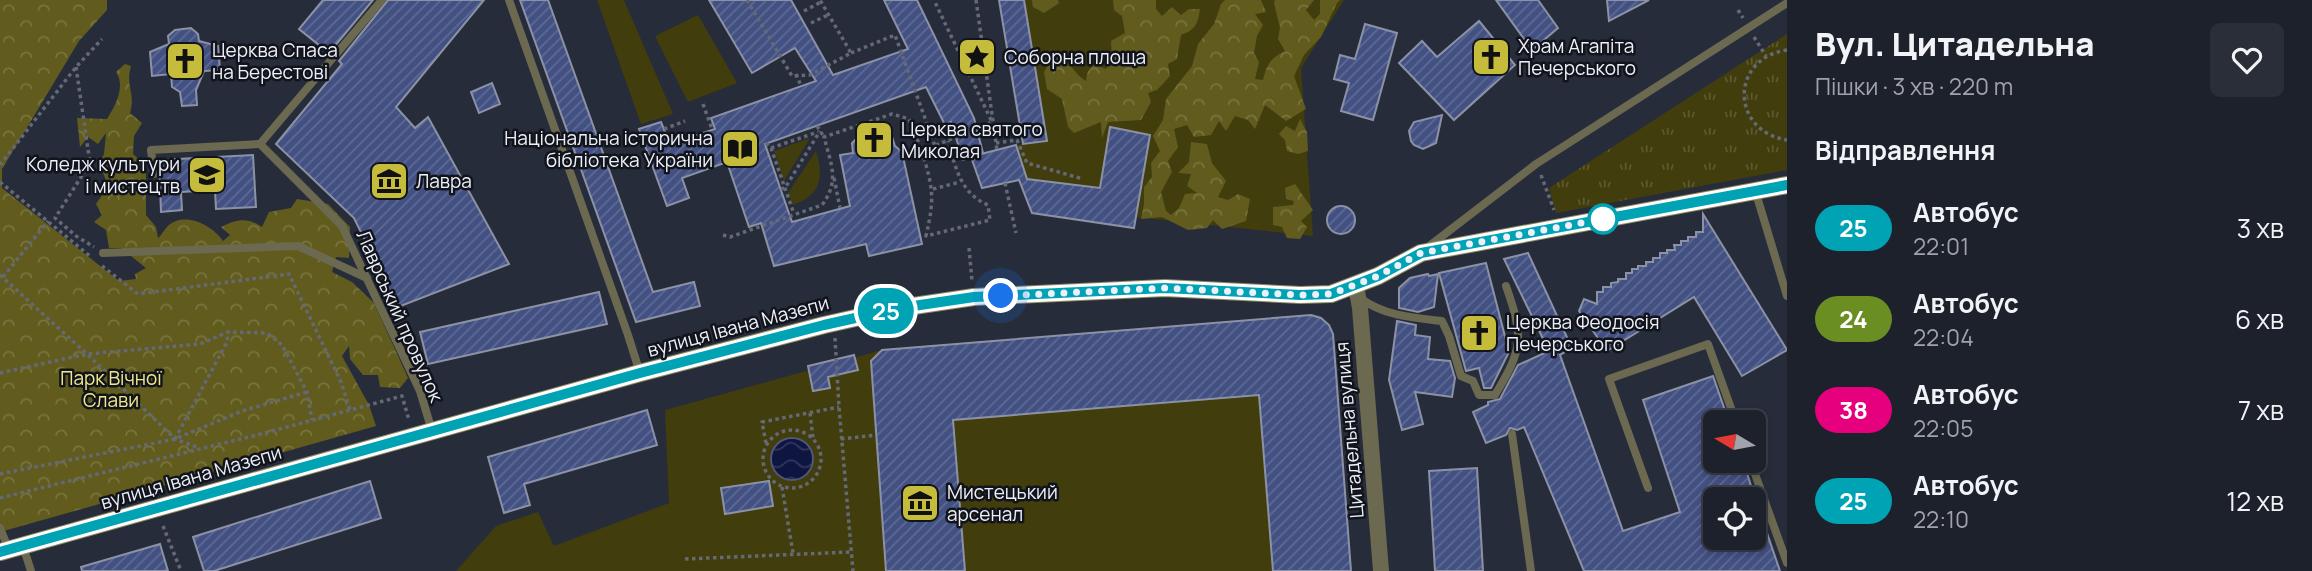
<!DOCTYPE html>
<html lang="uk">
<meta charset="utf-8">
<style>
body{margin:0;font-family:Manrope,sans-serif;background:#2a2e38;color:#f1f3f6;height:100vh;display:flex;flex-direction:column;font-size:26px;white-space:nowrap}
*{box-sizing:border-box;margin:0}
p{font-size:23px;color:#a0a3a9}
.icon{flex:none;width:38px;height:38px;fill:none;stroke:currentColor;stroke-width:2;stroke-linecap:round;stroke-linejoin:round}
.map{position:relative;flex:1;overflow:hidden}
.drawer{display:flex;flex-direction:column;background:#1d212c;width:525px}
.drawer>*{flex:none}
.badge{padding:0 14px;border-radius:23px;font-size:24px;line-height:46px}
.needle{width:46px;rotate:280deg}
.tools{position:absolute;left:1703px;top:410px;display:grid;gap:14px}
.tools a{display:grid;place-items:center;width:63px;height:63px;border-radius:10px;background:#1d212c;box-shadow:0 4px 10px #0003,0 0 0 2px #3b3e48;font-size:35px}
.you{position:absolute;width:35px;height:35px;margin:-18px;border:5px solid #fff;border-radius:50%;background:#1a73e8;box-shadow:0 0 0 10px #1a73e833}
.map>.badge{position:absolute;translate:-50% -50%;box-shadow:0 0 0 4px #fff}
h2{padding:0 28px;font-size:26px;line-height:63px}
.round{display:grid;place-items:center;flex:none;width:74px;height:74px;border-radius:10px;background:#2a2e38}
.summary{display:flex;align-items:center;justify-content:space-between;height:119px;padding:0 28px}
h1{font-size:33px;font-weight:800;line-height:52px}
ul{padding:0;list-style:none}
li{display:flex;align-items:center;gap:21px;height:91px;padding:0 28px}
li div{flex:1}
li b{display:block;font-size:26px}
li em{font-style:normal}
li .badge{min-width:77px;font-weight:700;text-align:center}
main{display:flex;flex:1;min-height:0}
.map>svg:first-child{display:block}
.green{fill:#413d0c}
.forest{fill:url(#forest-crowns)}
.park{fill:url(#park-tufts)}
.water{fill:url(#water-waves);stroke:#515778;stroke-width:2}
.building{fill:url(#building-hatch);stroke:#8c92a5;stroke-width:2}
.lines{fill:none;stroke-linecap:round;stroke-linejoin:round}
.path{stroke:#656976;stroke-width:3.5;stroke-dasharray:3.5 3.5;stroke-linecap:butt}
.service{stroke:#6b6950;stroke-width:8}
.minor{stroke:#6b6950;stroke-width:16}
.secondary{stroke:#8e8b63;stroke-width:18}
.line-casing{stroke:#fff;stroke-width:16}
.line{stroke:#00a3b4;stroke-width:10}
.walk{stroke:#edf0fa;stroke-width:7;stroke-dasharray:0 12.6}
.stop-dot{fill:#fff;stroke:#00a3b4;stroke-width:3.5}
.labels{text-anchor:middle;stroke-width:5;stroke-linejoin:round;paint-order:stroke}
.poi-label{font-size:19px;fill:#edf0fa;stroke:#12141b;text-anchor:start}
.street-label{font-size:19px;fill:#edf0fa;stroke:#12141b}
.park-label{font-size:19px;fill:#efe88d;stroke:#12141b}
</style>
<main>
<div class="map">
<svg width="1787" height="571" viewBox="0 0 1787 571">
<defs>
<pattern id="forest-crowns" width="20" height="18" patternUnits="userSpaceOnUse" patternTransform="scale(1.75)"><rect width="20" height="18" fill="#615c1d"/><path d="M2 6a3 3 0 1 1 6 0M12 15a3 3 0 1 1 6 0" fill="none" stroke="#78743f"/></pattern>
<pattern id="park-tufts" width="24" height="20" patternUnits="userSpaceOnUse" patternTransform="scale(1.75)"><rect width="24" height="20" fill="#413d0c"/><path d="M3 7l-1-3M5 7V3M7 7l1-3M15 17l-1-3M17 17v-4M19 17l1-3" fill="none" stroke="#5d5930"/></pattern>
<pattern id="water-waves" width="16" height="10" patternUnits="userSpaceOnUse" patternTransform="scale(1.75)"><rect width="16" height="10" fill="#0e1541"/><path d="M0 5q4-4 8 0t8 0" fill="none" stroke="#31375d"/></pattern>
<pattern id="building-hatch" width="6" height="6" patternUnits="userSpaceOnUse" patternTransform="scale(1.75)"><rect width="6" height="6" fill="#435082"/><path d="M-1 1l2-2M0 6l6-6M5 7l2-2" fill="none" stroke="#5e6a95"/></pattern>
</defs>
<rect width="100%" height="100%" fill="#272c3b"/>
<g class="green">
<polygon points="597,0 624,0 673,114 641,124"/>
<polygon points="1024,0 1344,0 1301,68 1313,236 1136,217 1149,135 1110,127 1100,188 1027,179 1016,145 1047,141"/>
<polygon points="698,15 737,83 688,102 655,36"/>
<polygon points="810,138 784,181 774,151"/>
<path d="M 816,151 C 824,177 821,195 793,205 L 788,193 Z"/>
<path d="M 1311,315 C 1323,318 1328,323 1333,334 L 1351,571 L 456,571 L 496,526 L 538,512 L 554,546 L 669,503 L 665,410 L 882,350 Z"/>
</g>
<g class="forest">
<path d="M 0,0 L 107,0 L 107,10 L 79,41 L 2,169 L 2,188 L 119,281 L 136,279 L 135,274 L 146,268 L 121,248 L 109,248 L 106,230 L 94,222 L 102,215 L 96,204 C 109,186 109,184 99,165 L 104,154 L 106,133 L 98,144 L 88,137 L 80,147 L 77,118 L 107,119 C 115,106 126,87 116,72 L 125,64 L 131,66 C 125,86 136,93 130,113 L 142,123 L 134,136 L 133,154 L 146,166 L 146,215 L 156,227 L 158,238 C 162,235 165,228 169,225 C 186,211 213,226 223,241 L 230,235 L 221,227 C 237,219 247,217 262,227 L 269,212 L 291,208 L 297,199 L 328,204 L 350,227 L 349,258 L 336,257 L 332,272 L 352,282 L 374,303 L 408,378 L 400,388 L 380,387 L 378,375 L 363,375 L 350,359 L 349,346 L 342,356 L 369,405 L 376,426 L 0,532 Z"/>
<polygon points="1032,0 1058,0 1059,3 1044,13 1033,7"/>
<path d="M 1113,0 L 1156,0 L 1156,9 L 1162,16 L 1172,7 L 1181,15 L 1189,9 L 1200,9 C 1198,24 1195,30 1181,35 L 1177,59 L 1168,64 L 1170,76 L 1157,90 L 1148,93 L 1151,102 L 1141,120 L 1108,122 L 1102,138 L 1101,122 L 1074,133 L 1068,127 L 1062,99 L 1047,89 L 1044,72 L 1051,60 L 1060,57 C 1072,63 1074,74 1086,81 L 1087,73 L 1094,64 L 1106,69 L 1112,57 L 1111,41 L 1125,33 L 1122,16 L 1114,10 Z"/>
<path d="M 1225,0 L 1261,0 L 1266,12 L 1255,14 L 1263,25 L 1257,36 L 1254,53 L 1259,62 L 1255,79 L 1263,80 C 1267,64 1270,59 1285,51 L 1278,39 L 1280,28 L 1274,3 L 1275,0 L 1314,0 L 1306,10 L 1314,20 L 1320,14 L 1320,0 L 1340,0 L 1337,3 L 1321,37 L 1304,55 L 1294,76 L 1306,109 L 1286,121 L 1265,105 L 1255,129 L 1248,120 L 1235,116 L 1226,131 L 1219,121 L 1211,135 L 1194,137 L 1187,125 L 1174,129 L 1178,147 L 1168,161 L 1172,172 L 1161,192 L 1166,211 L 1171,215 L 1179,208 L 1185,194 L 1197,193 L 1187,186 L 1191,174 L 1178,173 L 1189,162 L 1191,142 L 1207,144 L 1212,163 L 1226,181 L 1218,197 L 1228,200 L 1238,194 L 1250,199 L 1246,221 L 1222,229 L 1213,220 L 1207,228 L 1188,230 L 1162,217 L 1141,219 L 1144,204 L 1144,187 L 1152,177 L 1151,163 L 1160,151 L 1153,136 L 1163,120 L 1166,99 L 1192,66 L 1198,44 L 1214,24 L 1221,4 Z"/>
<polygon points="1300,119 1307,132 1308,151 1298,154 1287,151 1285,140 1279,134 1286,126 1295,131"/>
<polygon points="1295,184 1313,210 1301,221 1307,227 1300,239 1287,238 1282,227 1273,225 1273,207 1293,205 1294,201 1286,199 1285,188"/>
</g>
<polygon class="park" points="1787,34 1787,170 1556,213 1549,188"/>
<circle class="water" cx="792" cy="459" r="21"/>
<g class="building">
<polygon points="323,0 373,0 329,53 299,29"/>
<polygon points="388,0 484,0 396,107 415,128 428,117 509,264 398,307 354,218 276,144 342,64 339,61"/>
<polygon points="520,0 548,0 653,292 694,282 700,306 636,322"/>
<polygon points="709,0 791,0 833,75 908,49 884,0 917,0 974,118 983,153 981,154 1016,145 1027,179 1100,188 1110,127 1150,135 1134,228 1032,213 1019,180 982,188 971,157 963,160 951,122 945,125 926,87 765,144 792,222 850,206 840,155 853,153 852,143 873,122 891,134 895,146 902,152 922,244 869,256 866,244 774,266 761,223 749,227 727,162 682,178 689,198 667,206 639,129 661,122 670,144 715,129 711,118 816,81 795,48 752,73"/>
<polygon points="999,0 1024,0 1047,141 1023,144"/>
<polygon points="1496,0 1538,0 1558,28 1532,50"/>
<polygon points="1607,0 1649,0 1609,21"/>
<polygon points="1479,21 1515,65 1454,120 1399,63 1422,41 1437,57"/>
<polygon points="1365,24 1397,33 1373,120 1341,111 1349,83 1334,79 1340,55 1355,59"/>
<polygon points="191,28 198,34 199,41 218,46 220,70 204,71 196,90 197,105 182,106 180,92 172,87 171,74 152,76 150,52 169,44 168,36 175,30"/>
<polygon points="492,83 500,104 479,113 471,92"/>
<polygon points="1442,115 1436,143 1423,149 1414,145 1411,141 1409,131 1414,122"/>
<polygon points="253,155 256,207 216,209 215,190 181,192 182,210 161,212 159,160"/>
<circle cx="1341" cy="220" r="14"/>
<polygon points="1703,214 1787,350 1742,376 1694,297 1607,351 1579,311 1584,299 1597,304 1597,292 1603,292 1603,287 1611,287 1611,283 1618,282 1618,279 1626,279 1626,273 1632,273 1632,269 1638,269 1638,266 1646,266 1646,262 1653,262 1653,258 1660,258 1660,253 1667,253 1667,250 1675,250 1674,245 1681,245 1681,241 1688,241 1688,237 1696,237 1696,232 1703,232"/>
<polygon points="1528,253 1572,348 1560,355 1623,531 1680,512 1643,400 1713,376 1729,422 1715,422 1715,460 1743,460 1755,499 1715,499 1715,537 1754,537 1754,501 1756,501 1780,571 1584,571 1524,427 1517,430 1510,428 1506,435 1486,443 1473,412 1488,405 1488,402 1500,399 1518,365 1549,351 1504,259"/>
<polygon points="1486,263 1509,352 1491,388 1484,388 1479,368 1466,371 1439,273"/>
<polygon points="1428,274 1429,276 1438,274 1434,307 1418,312 1399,308 1399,288 1410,278"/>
<polygon points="599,292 607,324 428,364 420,332"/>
<polygon points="1311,315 1321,318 1329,325 1333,334 1351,571 1273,571 1259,395 953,420 965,571 886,571 871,361 882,350"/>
<polygon points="1397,321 1416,325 1415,335 1430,337 1428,359 1450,361 1455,378 1452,397 1415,392 1423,424 1402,430 1389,380"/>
<polygon points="854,355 858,370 828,377 830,388 813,391 808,366"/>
<polygon points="647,410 657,445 524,484 530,505 504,513 488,457"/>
<polygon points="1477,468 1483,571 1435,571 1429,471"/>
<polygon points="370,481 381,518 214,571 204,571 193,537"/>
<polygon points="769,481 773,506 725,514 721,488"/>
<polygon points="160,544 168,571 82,571 81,567"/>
</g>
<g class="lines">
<g class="path">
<polyline points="747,0 792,76 810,75 851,53 820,0"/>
<polyline points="976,0 997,150"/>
<polyline points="1738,10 1743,18"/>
<polyline points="804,11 821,2"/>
<polyline points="811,23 828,15"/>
<polyline points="1754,37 1766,56"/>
<path d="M 1787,50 C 1730,58 1730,131 1787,140"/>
<polyline points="851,53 895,35 935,146"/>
<polyline points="76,67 90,163 55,218 76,236 94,247"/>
<polyline points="796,74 801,86"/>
<polyline points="703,104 712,129"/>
<polyline points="817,126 824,137"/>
<polyline points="664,129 685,121"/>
<polyline points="766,143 771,148 794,214"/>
<polyline points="996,143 1017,140 1027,163 1083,179"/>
<polyline points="771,148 818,132"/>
<path d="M 922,151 C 933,189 935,197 926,236 L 990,220 L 988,205 C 960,193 956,168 948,141"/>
<polyline points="0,165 76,67 102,39"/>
<polyline points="1541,175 1554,210"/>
<polyline points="834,178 840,208"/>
<polyline points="0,182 91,257"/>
<polyline points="1005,183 1016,233"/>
<polyline points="781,189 785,188 820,131"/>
<polyline points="933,189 960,182"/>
<path d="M 723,235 L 730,237 L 822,205 C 840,181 831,164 824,137 L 892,114 L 909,119 L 922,151 L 992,122 L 934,0"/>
<polyline points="969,248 972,281"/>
<polyline points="102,266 138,294 289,274 341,382 350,410"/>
<polyline points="0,275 87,354 175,439 199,448"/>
<polyline points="3,277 48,221"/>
<polyline points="835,338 839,407 853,571"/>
<polyline points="0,373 87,354 200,344 228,332 267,333 282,345 307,392 312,420"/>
<polyline points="810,413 813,438"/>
<circle cx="792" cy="459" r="29"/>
<polyline points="175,439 227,342 228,332"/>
<polyline points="841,439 876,435"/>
<polyline points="766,443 762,422 839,407"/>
<polyline points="0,474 175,439 242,411 307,392"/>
<polyline points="782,487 793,553"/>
<polyline points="0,498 265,433 402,396 409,420"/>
<polyline points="163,526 181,571"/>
<polyline points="685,559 851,552"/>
</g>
<g class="service">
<polyline points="509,0 628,335 640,373"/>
<polyline points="260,144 342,226 420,391 432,431"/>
<polyline points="260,144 382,0"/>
<polyline points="154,174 151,150 260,144"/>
<polyline points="1755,190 1787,296"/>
<polyline points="1428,247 1536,164 1787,3"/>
<polyline points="103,253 298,246 367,278"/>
<path d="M 1360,298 C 1384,316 1414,318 1442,321 L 1449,336 L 1461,376 L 1473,381 L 1479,395 L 1495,395 C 1523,349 1524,337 1506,286"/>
<polyline points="1512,434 1531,571"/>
<polyline points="1750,460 1787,563"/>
<polyline points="1648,488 1609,379 1708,344 1736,422"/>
<polyline points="0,528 9,550"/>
<polyline points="23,546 31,571"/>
</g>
<polyline class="minor" points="1356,286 1360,308 1381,571"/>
<polyline class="secondary" points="0,552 640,373 824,325 900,308 974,297 1165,288 1301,295 1331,294 1378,276 1421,253 1787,185"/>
</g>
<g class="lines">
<defs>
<polyline id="line" points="0,552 640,373 824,325 900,308 974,297 1165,288 1300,295 1331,294 1378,276 1421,253 1787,185"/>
</defs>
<use href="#line" class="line-casing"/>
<use href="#line" class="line"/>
<polyline class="walk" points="1001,296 1165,288 1300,295 1331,294 1378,276 1421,253 1603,219"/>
</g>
<defs>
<symbol id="sight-square" viewBox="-11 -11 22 22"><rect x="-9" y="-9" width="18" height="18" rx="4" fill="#c6bc3c" stroke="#12141b"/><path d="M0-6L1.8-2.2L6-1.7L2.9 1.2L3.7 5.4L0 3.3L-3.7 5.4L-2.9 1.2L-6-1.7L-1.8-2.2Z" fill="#111"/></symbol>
<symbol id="church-square" viewBox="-11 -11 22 22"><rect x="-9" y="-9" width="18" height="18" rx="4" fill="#c6bc3c" stroke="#12141b"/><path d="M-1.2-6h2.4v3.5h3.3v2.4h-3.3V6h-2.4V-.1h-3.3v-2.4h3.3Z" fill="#111"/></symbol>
<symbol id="library-square" viewBox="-11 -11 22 22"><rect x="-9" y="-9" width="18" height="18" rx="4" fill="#c6bc3c" stroke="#12141b"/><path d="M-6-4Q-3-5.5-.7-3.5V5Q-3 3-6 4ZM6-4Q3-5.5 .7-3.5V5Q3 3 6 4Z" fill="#111"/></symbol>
<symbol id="university-square" viewBox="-11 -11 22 22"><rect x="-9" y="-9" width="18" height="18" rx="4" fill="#c6bc3c" stroke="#12141b"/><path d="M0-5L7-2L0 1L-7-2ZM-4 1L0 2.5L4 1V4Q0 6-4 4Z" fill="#111"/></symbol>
<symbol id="museum-square" viewBox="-11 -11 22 22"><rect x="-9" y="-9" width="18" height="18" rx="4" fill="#c6bc3c" stroke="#12141b"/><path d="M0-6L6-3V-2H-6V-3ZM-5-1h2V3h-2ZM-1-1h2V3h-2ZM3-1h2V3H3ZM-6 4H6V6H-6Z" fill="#111"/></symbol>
</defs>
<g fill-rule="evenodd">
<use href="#sight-square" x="955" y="35" width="44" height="44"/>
<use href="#church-square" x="1469" y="35" width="44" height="44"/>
<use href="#church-square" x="163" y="39" width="44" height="44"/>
<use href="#church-square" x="852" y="118" width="44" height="44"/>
<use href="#library-square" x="718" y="127" width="44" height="44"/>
<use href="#university-square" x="185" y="153" width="44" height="44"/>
<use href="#museum-square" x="367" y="159" width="44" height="44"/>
<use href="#church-square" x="1457" y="311" width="44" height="44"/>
<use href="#museum-square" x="898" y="481" width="44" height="44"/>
</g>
<circle class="stop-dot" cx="1603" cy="219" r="14"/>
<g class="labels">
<g class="poi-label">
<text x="1518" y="53">Храм Агапіта<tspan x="1518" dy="22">Печерського</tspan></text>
<text x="212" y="57">Церква Спаса<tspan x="212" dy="22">на Берестові</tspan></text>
<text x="1004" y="64">Соборна площа</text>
<text x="901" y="136">Церква святого<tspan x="901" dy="22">Миколая</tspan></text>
<text x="713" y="145" text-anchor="end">Національна історична<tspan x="713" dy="22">бібліотека України</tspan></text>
<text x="180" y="171" text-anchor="end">Коледж культури<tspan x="180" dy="22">і мистецтв</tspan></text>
<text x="416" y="188">Лавра</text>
<text x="1506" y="329">Церква Феодосія<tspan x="1506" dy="22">Печерського</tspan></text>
<text x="947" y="499">Мистецький<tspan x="947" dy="22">арсенал</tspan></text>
</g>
<g class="street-label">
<text transform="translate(400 316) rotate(66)" y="7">Лаврський провулок</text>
<text transform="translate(738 326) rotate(-15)" y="7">вулиця Івана Мазепи</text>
<text transform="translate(1349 430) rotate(-95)" y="7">Цитадельна вулиця</text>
<text transform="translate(191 477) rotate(-16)" y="7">вулиця Івана Мазепи</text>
</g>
<g class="park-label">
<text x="111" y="385">Парк Вічної<tspan x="111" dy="22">Слави</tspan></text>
</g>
</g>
</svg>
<div class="tools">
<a><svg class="needle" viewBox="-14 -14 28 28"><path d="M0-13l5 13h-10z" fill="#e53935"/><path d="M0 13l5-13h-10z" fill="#a0a3a9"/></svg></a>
<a><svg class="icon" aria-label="locate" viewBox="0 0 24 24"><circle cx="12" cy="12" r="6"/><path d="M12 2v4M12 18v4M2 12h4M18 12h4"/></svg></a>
</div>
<div class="you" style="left:1001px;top:296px"></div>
<b class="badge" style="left:886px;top:311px;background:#00a3b4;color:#fff">25</b>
</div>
<section class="drawer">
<div class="summary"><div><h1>Вул. Цитадельна</h1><p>Пішки · 3 хв · 220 m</p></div><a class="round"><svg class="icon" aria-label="heart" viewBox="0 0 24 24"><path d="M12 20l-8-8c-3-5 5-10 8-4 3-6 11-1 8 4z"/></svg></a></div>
<h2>Відправлення</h2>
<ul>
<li><span class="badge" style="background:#00a3b4;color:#fff">25</span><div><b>Автобус</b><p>22:01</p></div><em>3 хв</em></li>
<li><span class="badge" style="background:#6b8e23;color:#fff">24</span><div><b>Автобус</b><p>22:04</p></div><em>6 хв</em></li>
<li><span class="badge" style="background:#e6007e;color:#fff">38</span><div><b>Автобус</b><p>22:05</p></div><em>7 хв</em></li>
<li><span class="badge" style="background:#00a3b4;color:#fff">25</span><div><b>Автобус</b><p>22:10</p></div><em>12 хв</em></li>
</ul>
</section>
</main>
